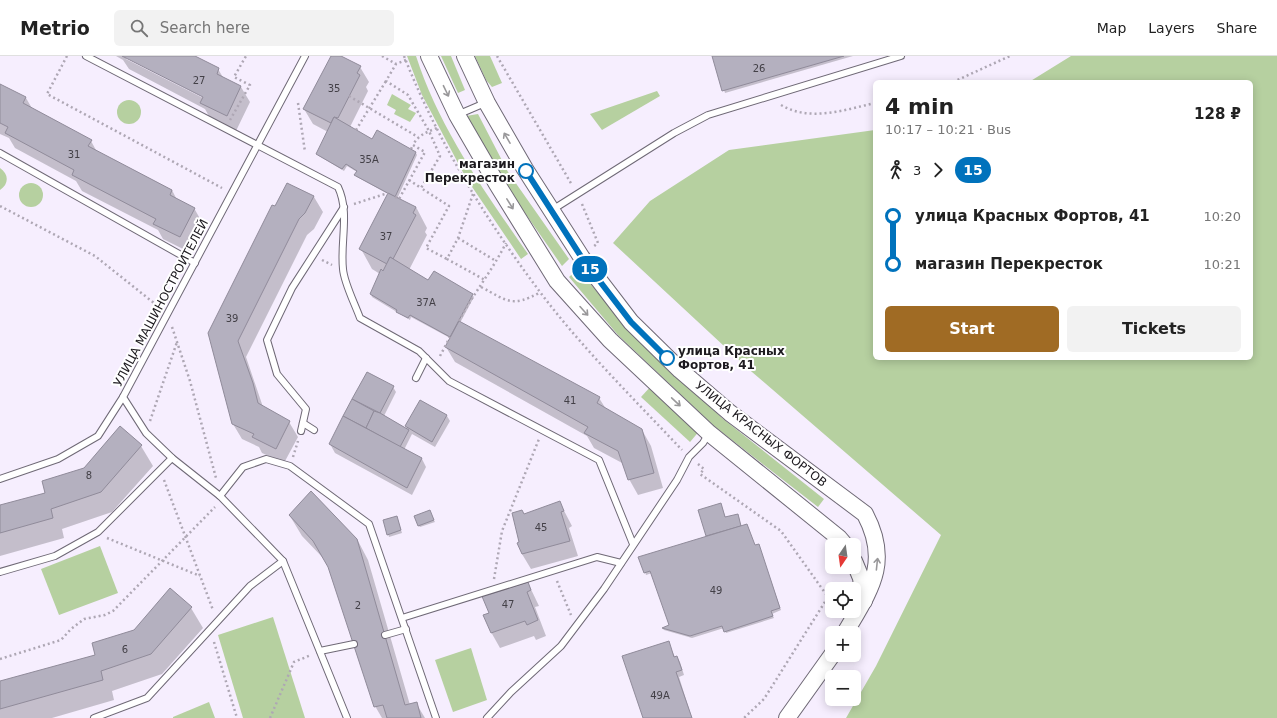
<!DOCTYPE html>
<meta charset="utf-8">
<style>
body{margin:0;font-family:"DejaVu Sans",sans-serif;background:#f2f2f2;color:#222;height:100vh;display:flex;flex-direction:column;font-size:15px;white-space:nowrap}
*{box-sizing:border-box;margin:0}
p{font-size:13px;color:#767676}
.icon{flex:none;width:22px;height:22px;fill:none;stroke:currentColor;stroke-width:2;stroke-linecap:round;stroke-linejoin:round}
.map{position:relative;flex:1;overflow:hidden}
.details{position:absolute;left:873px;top:24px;width:380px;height:280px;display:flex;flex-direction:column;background:#fff;border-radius:6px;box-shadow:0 2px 10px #0003}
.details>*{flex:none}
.badge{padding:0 8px;border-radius:13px;font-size:14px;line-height:26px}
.needle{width:26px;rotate:193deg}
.controls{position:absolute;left:825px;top:482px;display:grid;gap:8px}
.controls a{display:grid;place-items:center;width:36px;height:36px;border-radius:6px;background:#fff;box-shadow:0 2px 10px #0003;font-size:20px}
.map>.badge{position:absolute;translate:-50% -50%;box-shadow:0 0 0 2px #fff}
.legs{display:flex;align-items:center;gap:6px;height:44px;padding:0 12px;font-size:13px}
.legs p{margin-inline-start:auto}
.summary{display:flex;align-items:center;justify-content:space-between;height:68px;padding:0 12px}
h1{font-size:22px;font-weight:800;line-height:30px}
.primary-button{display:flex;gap:8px;margin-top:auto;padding:8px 12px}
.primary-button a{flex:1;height:46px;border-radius:6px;background:#a06b24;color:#fff;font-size:16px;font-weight:800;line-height:46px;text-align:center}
.primary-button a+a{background:#f2f2f2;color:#222}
ul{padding:0 12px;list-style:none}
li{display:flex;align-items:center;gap:14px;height:48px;font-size:15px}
li i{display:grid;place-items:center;width:6px;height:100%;margin:0 5px;background:currentColor}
li i::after{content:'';width:10px;height:10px;margin:-5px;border:3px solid;border-radius:50%;background:#fff}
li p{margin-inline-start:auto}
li:first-child i{background:linear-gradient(#0000 50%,currentColor 0)}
li:last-child i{background:linear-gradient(currentColor 50%,#0000 0)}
header{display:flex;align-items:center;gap:24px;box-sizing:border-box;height:56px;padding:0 20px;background:#fff;border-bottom:1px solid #e0e0e0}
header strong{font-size:19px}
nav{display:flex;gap:22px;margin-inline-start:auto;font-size:14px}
.search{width:280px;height:36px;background:#f2f2f2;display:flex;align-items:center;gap:10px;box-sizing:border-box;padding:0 14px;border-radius:6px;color:#767676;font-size:15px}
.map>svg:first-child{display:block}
.green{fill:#b6d0a0}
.shadow{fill:#0003;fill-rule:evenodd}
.building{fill:#b4b0bf;stroke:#908b9a}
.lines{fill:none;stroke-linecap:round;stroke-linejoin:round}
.service-casing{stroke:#6f6976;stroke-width:8}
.tertiary-casing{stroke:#6f6976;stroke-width:18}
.path{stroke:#aea7b4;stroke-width:2.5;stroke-dasharray:2 3;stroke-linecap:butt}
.service{stroke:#fff;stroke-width:6}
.tertiary{stroke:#fff;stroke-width:16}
.oneway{stroke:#99989a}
.line-1-casing{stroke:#fff;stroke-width:9}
.line-1{stroke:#0072bc;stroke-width:6}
.stop-1-dot{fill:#fff;stroke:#0072bc;stroke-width:2}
.labels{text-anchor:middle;stroke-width:4;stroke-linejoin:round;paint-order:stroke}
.number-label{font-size:10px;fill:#434047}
.stop-label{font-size:12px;font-weight:bold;fill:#1d1a1f;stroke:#fff;text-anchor:end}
.street-label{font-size:12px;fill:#1d1a1f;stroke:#fff}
</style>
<header>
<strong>Metrio</strong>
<div class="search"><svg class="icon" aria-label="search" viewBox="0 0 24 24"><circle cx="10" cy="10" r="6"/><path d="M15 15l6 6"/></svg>Search here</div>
<nav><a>Map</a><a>Layers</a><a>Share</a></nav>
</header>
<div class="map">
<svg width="1277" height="662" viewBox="0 0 1277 662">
<rect width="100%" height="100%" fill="#f6eefe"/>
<g class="green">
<path d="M 407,0 L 416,0 C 439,72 485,136 528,198 L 521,203 L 466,122 L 422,39 Z"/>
<polygon points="441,0 451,0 465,34 458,37"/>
<polygon points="475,0 490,0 502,27 492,31 486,24"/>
<polygon points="1071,0 1277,0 1277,662 846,662 876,610 941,479 752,316 613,187 650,145 729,94 875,74 875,302 1251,302 1251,26 1029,26"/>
<polygon points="657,35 660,40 602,74 590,58"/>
<polygon points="392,38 411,49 408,53 416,57 410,66 394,58 396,54 387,49"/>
<circle cx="129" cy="56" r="12"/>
<polygon points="478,58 508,116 569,203 562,210 499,120 466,60"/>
<path d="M 0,112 C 9,118 9,128 0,134 Z"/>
<circle cx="31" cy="139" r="12"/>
<polygon points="578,213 626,271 722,362 824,443 818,451 714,370 618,279 569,221"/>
<polygon points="652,329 701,373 690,386 641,341"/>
<polygon points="100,490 118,537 59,559 41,513"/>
<polygon points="273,561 305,662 243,662 218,579"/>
<polygon points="471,592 487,644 453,656 435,604"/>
<polygon points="209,646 215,662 173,662 173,661"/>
</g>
<g class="shadow">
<path d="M 116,0 L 193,0 L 218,13 L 224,23 L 241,31 L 250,46 L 236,75 L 210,62 L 205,53 L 129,13 L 123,4 ZM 126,1 L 208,43 L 207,44 L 126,3 Z"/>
<polygon points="332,0 339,0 360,11 369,26 366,31 368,35 350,71 372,84 416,97 417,99 397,143 416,151 427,172 425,176 427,179 409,214 428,225 472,239 474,241 460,267 599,342 606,353 642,374 651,390 663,432 638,439 629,423 624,408 594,392 587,380 455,306 446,291 450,282 411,261 410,264 372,241 371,238 380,218 372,213 361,193 388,138 357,121 355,119 357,116 347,110 344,115 319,100 318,98 328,76 313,68 304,53"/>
<polygon points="713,0 853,0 725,37"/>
<polygon points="0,29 26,42 33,54 91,85 97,96 172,134 177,144 194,152 203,168 189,196 163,183 158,174 82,135 76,125 15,92 9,82 0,78"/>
<polygon points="288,128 314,141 323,156 314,173 307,179 246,301 263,351 289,366 298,381 284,407 262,397 259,391 242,383 233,368 209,277"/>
<polygon points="367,317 393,331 396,336 384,360 406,372 420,345 447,360 450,365 435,391 412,378 404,394 422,403 426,411 412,439 335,397 330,388"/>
<polygon points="141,390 153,410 112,456 62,473 64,482 0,500 0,450 46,437 84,413"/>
<polygon points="560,447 572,470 569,472 578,500 531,513 522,498 521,486 524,459"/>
<polygon points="722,451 726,462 739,461 741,471 755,490 760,492 781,554 772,558 774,562 726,577 724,572 692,582 664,574 663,573 671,570 652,517 646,519 645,516 708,481 700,455"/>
<polygon points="429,455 435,466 420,471 418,469"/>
<polygon points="290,460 357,483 368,504 410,649 416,647 425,662 382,662 375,650 329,511 325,504 302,480"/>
<polygon points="397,461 402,477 389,481 388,478"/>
<polygon points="528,527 539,550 535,551 546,580 536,584 534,580 500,592 491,576 490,540"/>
<polygon points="191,552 203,572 162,618 112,635 114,644 52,662 0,662 0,626 96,599 135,575"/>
<polygon points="668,586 675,601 677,601 680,606 684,619 679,621 692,662 644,662"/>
</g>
<g class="building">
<polygon points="122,0 195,0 219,12 217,18 241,30 227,60 200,47 203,41"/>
<polygon points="331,0 341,0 361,10 357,17 360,19 338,62 334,61 331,67 303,53"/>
<polygon points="712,0 844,0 722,35"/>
<polygon points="0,28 26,41 23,47 92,84 88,90 172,134 170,139 195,152 180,181 153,168 156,163 72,119 74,114 5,77 8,71 0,67"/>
<polygon points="334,61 372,83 377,74 416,96 395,141 354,119 357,115 346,108 342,113 316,98"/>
<polygon points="287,127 314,140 305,157 299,163 238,285 253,327 258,347 290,365 276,393 252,381 254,378 232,368 208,277 272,149 275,150"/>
<polygon points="388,137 416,151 413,157 416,159 393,203 390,201 387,208 359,193"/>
<polygon points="390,201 428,224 434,215 473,238 450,281 410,259 408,262 396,256 397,254 370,238 381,213 383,215"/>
<polygon points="459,265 600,341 597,347 642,373 654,417 628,424 618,395 584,377 588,371 445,291"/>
<polygon points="367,316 394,330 380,357 352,343"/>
<polygon points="352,343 374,355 366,372 343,360"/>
<polygon points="420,344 447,359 432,386 405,370"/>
<polygon points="374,355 380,357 409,374 400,391 366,372"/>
<polygon points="343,360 422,402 407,432 329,388"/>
<polygon points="120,370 142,389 101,436 51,453 53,462 0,477 0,449 45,437 42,425 84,412"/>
<polygon points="311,435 357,483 405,649 417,646 421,662 387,662 383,649 374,651 328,511 313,485 289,459"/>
<polygon points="560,445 564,455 561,456 570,485 522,498 517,487 519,486 512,457 522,454 524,458"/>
<polygon points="721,447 725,461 738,458 741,470 706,480 698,454"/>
<polygon points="430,454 434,464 418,470 414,460"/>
<polygon points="397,460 401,474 387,479 383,464"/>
<polygon points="747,468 755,489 759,488 780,552 771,555 773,560 724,576 722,570 690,580 662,572 669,569 650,515 644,517 638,501"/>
<polygon points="528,526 531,534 527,536 538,564 527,569 525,565 491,577 483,559 489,557 481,538 489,536 490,538"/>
<polygon points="170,532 192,551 151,598 101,615 103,624 0,653 0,625 95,599 92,587 134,574"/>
<polygon points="669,585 674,601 677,600 682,614 676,616 692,662 643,662 622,600"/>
</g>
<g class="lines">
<defs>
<g id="service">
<path d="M 86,0 L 338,131 C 350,156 340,186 343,213 C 344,227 355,248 360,262 L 419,295 L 449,325 L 599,404 L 633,488"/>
<polyline points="305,0 123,341 146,377 172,402 220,440 283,505 347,662"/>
<polyline points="457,59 485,47"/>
<polyline points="0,97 195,207"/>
<polyline points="552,154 674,77 708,59 901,0"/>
<polyline points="416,322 426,302"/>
<polyline points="303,367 314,374"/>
<polyline points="301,375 306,353 277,318 267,284 292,232 344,151"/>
<polyline points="0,423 58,403 98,380 123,341"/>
<polyline points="220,440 243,411 266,403 290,410 369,468 436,662"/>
<polyline points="0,516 55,500 98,476 172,402"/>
<polyline points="402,562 597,501 621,507"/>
<polyline points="385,579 406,573"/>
<polyline points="320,595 354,588"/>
<polyline points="94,662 147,642 250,530 283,505"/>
<polyline points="487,662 511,636 561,590 604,533 677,424 689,401 703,387 709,377"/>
</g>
<g id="tertiary">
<polyline points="429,0 457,59 497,128 557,225 610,284 709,377 839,482 845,489"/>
<path d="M 465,0 L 487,47 L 525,113 L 582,202 L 631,266 L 680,314 L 730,357 L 865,458 C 891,507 870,534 845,577"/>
<polyline points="854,505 861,522 864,545"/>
<polyline points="787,662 832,599"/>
</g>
</defs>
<use href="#service" class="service-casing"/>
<use href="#tertiary" class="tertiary-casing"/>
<g class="path">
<polyline points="67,0 47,38 222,132"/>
<polyline points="382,0 396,8"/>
<path d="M 404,0 C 437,84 486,164 540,236 C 582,292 634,343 682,394"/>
<polyline points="497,0 572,129"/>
<polyline points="406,4 396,8 386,25 408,39 429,75 440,100 421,132 449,150 426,192 447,203"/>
<polyline points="953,26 1010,0"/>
<polyline points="349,40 418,81"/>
<polyline points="298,47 305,96"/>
<path d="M 781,49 C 810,66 844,54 875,47"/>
<polyline points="230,64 250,29 234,21 246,0"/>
<polyline points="356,74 386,25"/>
<polyline points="411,93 413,89"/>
<polyline points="409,124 421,132"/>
<polyline points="473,138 458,182 447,203 485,224"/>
<path d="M 395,141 L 399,143 L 425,96 L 413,89 C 418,79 427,76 437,72"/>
<polyline points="354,148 388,137"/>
<polyline points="582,148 598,187 593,191"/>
<polyline points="0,150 95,200 159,251"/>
<polyline points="458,182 496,205"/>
<polyline points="322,204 332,209"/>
<path d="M 481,231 C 508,245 511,252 541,236"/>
<path d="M 459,265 C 473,238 492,215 506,187"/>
<polyline points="172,271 190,325 216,422"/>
<polyline points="440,300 450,281"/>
<polyline points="150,365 177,286"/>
<polyline points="293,401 298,385"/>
<polyline points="698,408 704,413 700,418 781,475 828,541 764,643 744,662"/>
<polyline points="164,424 213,554"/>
<polyline points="107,482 200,520"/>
<polyline points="494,523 502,475 539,383"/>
<polyline points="557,525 571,559"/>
<polyline points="214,586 237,662"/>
<polyline points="0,603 61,584 71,573 84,563 105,559 113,555 215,451"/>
<polyline points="270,662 294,606 311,599"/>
</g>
<use href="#service" class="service"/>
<use href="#tertiary" class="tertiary"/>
</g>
<defs><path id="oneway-shaft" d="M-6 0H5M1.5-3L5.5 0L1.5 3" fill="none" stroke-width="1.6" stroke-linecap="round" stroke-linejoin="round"/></defs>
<g class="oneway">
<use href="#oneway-shaft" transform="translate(446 35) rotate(64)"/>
<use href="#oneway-shaft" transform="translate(507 82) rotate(-120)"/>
<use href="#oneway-shaft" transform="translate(510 148) rotate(58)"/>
<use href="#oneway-shaft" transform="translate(584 255) rotate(48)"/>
<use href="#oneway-shaft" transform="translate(676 346) rotate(43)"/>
<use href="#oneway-shaft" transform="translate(877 508) rotate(-84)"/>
</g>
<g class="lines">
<defs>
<polyline id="line-1" points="526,115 582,202 631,266 667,302"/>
</defs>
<use href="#line-1" class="line-1-casing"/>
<use href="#line-1" class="line-1"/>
</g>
<g class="stop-1-dot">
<circle cx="526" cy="115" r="7"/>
<circle cx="667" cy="302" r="7"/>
</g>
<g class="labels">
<g class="number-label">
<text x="759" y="16">26</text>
<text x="199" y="28">27</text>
<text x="334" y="36">35</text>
<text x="74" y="102">31</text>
<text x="369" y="107">35А</text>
<text x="386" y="184">37</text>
<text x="426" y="250">37А</text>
<text x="232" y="266">39</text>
<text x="570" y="348">41</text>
<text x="89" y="423">8</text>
<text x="541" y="475">45</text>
<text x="716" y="538">49</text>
<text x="508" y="552">47</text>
<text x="358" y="553">2</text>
<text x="125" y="597">6</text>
<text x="660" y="643">49А</text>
</g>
<g class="stop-label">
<text x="515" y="112">магазин<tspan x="515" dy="14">Перекресток</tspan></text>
<text x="678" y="299" text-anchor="start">улица Красных<tspan x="678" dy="14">Фортов, 41</tspan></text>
</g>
<g class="street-label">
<text transform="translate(161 247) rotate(-62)" y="4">УЛИЦА МАШИНОСТРОИТЕЛЕЙ</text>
<text transform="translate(761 378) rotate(38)" y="4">УЛИЦА КРАСНЫХ ФОРТОВ</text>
</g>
</g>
</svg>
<div class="controls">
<a><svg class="needle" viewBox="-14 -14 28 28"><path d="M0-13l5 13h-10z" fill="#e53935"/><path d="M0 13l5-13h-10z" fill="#767676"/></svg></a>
<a><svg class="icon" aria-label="locate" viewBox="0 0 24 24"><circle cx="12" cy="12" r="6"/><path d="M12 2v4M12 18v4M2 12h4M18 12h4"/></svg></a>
<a>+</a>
<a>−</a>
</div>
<b class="badge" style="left:590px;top:213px;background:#0072bc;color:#fff">15</b>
<section class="details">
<div class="summary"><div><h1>4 min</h1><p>10:17 – 10:21 · Bus</p></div><b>128 ₽</b></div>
<div class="legs"><svg class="icon" aria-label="walk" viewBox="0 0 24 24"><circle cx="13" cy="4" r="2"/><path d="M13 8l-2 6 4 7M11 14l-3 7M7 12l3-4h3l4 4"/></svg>3<svg class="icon" aria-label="forward" viewBox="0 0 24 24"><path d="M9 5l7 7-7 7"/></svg><b class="badge" style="background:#0072bc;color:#fff">15</b></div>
<ul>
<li><i style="color:#0072bc"></i><b>улица Красных Фортов, 41</b><p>10:20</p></li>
<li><i style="color:#0072bc"></i><b>магазин Перекресток</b><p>10:21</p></li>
</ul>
<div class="primary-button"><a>Start</a><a>Tickets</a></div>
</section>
</div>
